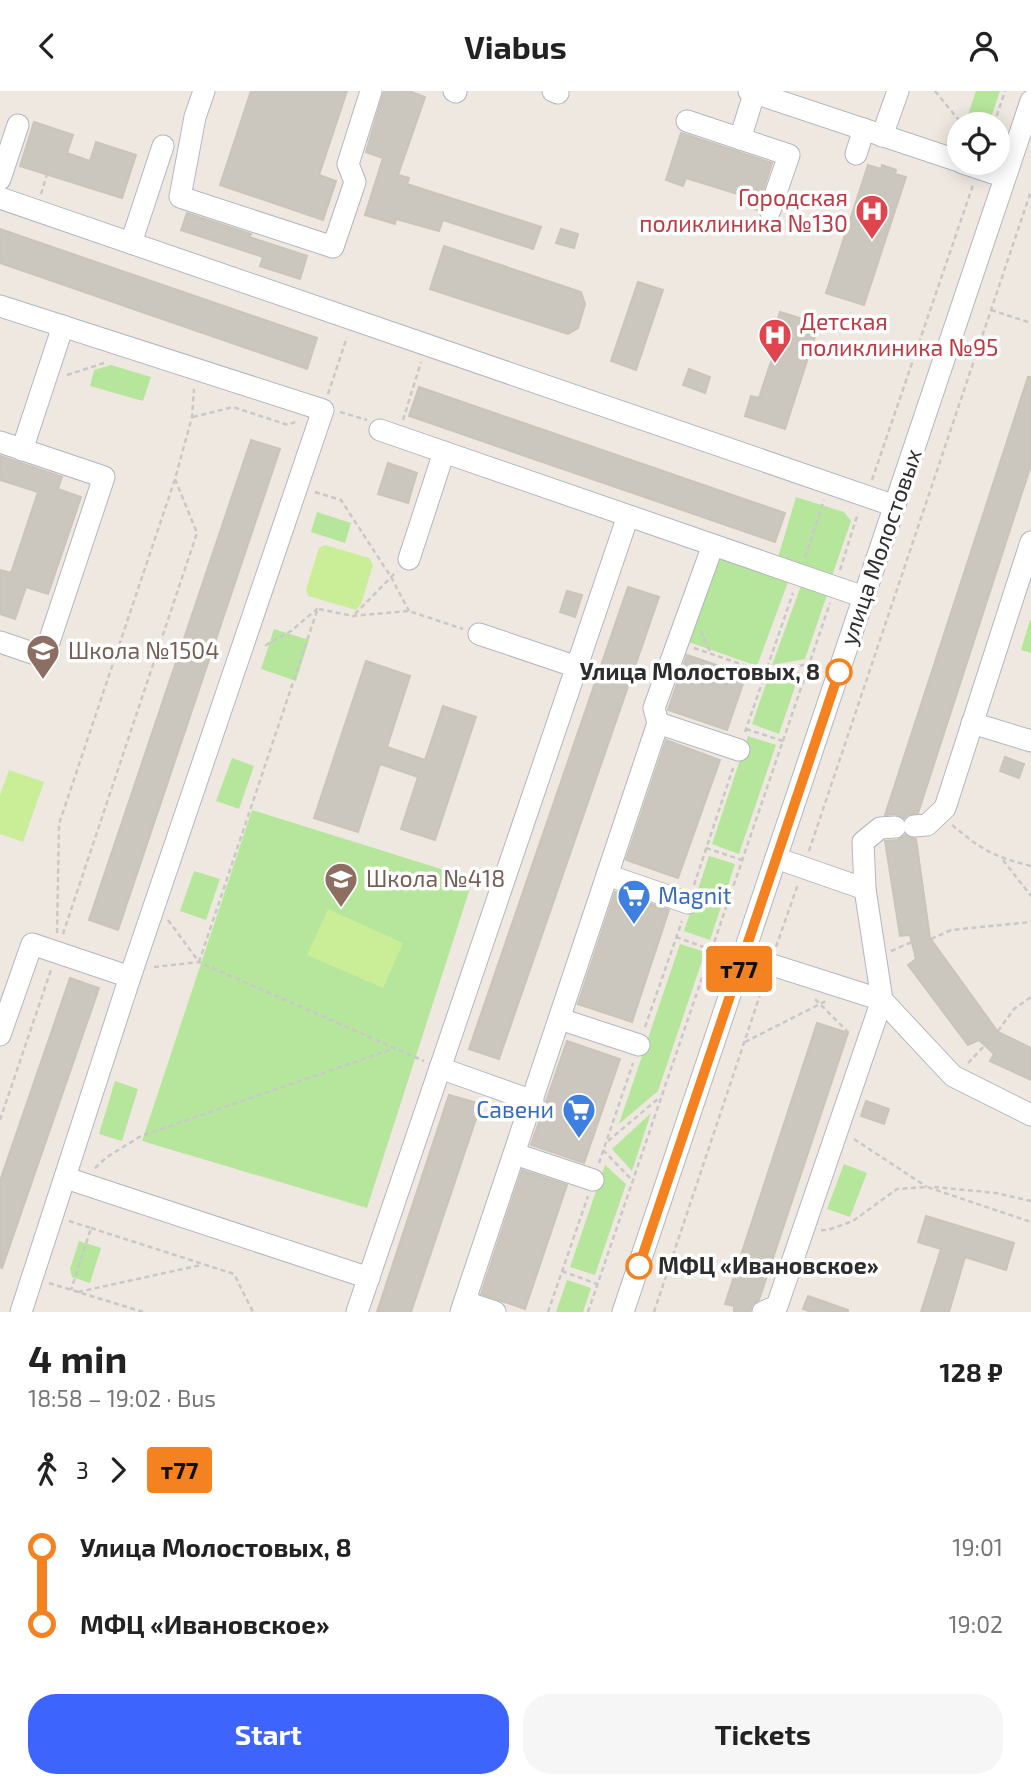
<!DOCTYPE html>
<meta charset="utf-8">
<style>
body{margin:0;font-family:"Exo 2",sans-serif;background:#f6f6f6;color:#222;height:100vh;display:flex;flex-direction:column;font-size:26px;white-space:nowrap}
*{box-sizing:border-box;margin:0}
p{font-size:23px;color:#767676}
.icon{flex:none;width:38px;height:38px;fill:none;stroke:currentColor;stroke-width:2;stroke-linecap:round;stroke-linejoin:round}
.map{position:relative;height:1221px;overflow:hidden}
.panel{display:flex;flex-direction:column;background:#fff;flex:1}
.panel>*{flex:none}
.badge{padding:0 14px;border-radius:5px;font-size:24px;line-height:46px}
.tools{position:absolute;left:947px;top:21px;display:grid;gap:14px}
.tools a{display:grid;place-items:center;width:63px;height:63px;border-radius:50%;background:#fff;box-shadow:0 4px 18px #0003;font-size:35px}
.map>.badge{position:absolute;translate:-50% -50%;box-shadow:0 0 0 4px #fff}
.legs{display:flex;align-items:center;gap:10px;height:77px;padding:0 28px;font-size:23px}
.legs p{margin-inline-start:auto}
.head{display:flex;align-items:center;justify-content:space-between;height:119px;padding:0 28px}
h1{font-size:38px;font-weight:700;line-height:52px}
.cta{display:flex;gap:14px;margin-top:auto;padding:14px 28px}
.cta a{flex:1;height:80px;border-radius:28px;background:#3d65fe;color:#fff;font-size:28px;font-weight:700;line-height:80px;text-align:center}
.cta a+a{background:#f6f6f6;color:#222}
ul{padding:0 28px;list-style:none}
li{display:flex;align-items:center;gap:24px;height:77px;font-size:26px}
li i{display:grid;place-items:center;width:10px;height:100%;margin:0 9px;background:currentColor}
li i::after{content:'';width:18px;height:18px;margin:-9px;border:5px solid;border-radius:50%;background:#fff}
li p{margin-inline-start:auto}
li:first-child i{background:linear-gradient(#0000 50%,currentColor 0)}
li:last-child i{background:linear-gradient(currentColor 50%,#0000 0)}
header{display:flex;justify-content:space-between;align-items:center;height:91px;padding:0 28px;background:#fff;font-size:32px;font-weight:700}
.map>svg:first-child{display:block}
.green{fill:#b6e69c}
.pitch{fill:#caed97}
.building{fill:#cbc6be;stroke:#cbc4b9;stroke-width:2}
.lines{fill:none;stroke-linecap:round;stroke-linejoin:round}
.minor-casing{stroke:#b3b6c1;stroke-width:23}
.path{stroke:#c8c8c8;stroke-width:2.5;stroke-dasharray:5 3.5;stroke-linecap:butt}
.minor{stroke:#fff;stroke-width:21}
.line-1-casing{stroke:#fff;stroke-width:16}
.line-1{stroke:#f58220;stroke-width:10}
.stop-1-dot{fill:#fff;stroke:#f58220;stroke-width:3.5}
.labels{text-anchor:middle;stroke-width:7;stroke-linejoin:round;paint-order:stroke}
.health-label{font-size:23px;fill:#be3a42;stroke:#fff;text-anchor:end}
.street-label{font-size:23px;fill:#2d2d2d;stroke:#fff}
.education-label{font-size:23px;fill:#785e54;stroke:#fff;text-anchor:start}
.stop-label{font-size:23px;font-weight:bold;fill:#2d2d2d;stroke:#fff;text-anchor:end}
.shop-label{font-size:23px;fill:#366cbe;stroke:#fff;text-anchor:start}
</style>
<header><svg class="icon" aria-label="back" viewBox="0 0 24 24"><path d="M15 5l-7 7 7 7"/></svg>Viabus<svg class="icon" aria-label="person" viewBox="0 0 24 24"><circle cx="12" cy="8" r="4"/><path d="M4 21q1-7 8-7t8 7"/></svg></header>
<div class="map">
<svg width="1031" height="1221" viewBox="0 0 1031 1221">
<rect width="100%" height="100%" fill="#efe8e0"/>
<g class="green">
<polygon points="976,0 1000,0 992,24 972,33 965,33"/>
<polygon points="111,274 151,286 143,310 90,295 94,279"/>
<polygon points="796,406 844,421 851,430 831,488 777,470"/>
<polygon points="317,421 351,432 345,452 311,441"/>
<polygon points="717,465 788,491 757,575 686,550"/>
<polygon points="802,492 828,501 805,568 772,574"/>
<polygon points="1030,529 1031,529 1031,562 1021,559"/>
<polygon points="274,538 309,549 296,590 261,578"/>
<polygon points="800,581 779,643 752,633 768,587"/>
<polygon points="748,645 776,654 739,763 712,753"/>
<polygon points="232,667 254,675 239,718 216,710"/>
<polygon points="252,719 473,788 367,1117 142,1050"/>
<polygon points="709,765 735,773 710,849 684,840"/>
<polygon points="194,780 220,788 206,829 180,820"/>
<polygon points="680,853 705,861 658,1000 619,1033"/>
<polygon points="115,990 138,998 122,1050 99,1043"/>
<polygon points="651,1022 632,1080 612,1058"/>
<polygon points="844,1073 867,1082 850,1126 827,1118"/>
<polygon points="605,1074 626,1093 595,1184 570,1176"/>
<polygon points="79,1150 101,1157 90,1192 72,1186 70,1178"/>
<polygon points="567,1189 591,1197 583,1221 556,1221"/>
</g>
<g class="pitch">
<polygon points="325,454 369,467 373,474 361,513 356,519 308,505 306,499 319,457"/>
<polygon points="9,679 44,691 23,751 0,743 0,704"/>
<polygon points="328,818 403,852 383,897 307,864"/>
</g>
<g class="building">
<polygon points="251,0 347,0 319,84 336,90 323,129 220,94"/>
<polygon points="384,0 409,0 425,6 398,84 409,87 407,93 541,136 533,158 443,129 439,140 396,128 395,133 365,124 383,67 366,61"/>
<polygon points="34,31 73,44 67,62 90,70 96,51 136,64 122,107 20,75"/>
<polygon points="681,42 772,72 757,119 741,114 744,105 686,87 683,95 666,89"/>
<polygon points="868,74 881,78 882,74 896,79 895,83 906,86 864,214 826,202"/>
<polygon points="187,122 251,143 249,146 307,165 300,188 260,175 263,166 181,139"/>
<polygon points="0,138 317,247 307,278 0,172"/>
<polygon points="561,138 578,143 574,157 556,152"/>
<polygon points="444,155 581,201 585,213 578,237 568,243 430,198"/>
<polygon points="638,191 663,199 636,279 611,270"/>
<polygon points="780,221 819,233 785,338 745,325 751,305 759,307 780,243 774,241"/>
<polygon points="689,278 710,286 705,302 683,294"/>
<polygon points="1028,286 1031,286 1031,374 922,710 918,722 907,724 904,727 895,723 885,724"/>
<polygon points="419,296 785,422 775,451 409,325"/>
<polygon points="251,349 280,358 118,839 89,829"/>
<polygon points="0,365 62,386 58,398 81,406 48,503 26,496 15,528 0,523 0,479 11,482 38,401 0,389"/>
<polygon points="388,372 417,382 408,412 378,403"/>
<polygon points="628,496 659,506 499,968 469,958"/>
<polygon points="567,500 582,504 575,526 560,521"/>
<polygon points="687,564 746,584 727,639 668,619"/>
<polygon points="366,570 410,585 387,656 425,669 443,615 476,626 435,749 401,738 418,686 380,673 358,741 314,727"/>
<polygon points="666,649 720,669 678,787 626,769"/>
<polygon points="1005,666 1024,673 1019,687 1000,680"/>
<polygon points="905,744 916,748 930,847 998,941 1031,957 1031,989 990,970 994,963 979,949 968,954 908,874 916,868 910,844 900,845 885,750 897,749"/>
<polygon points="615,801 669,819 632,931 578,913"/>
<polygon points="70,887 99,897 2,1177 0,1176 0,1090"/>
<polygon points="817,932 848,942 759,1209 752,1214 750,1221 734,1221 734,1215 725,1213"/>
<polygon points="567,950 620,968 584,1072 531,1054"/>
<polygon points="449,1004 481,1013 411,1221 377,1221"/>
<polygon points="866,1010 889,1018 884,1033 861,1025"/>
<polygon points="522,1079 567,1094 525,1218 481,1203"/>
<polygon points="926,1125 1014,1152 1006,1179 965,1166 949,1221 921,1221 941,1158 918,1151"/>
<polygon points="808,1205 848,1219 848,1221 811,1221 803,1218"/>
</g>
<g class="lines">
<defs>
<g id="minor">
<polyline points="204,0 195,26 180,106 333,156 355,91 348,73 371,0"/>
<polyline points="454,0 456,1"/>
<polyline points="553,0 558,2"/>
<polyline points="749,0 959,70"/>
<polyline points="687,30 789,64 770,119"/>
<polyline points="882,45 898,0"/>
<polyline points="740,48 755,0"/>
<polyline points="856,63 864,38"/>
<polyline points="963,72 1005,86"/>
<polyline points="0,88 18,34"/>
<polyline points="0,107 895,415"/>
<polyline points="131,152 163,55"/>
<polyline points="0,215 323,319 130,886 21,1221"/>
<polyline points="380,339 864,506"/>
<polyline points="0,351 104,386 44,566 0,551"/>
<polyline points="22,359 63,235"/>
<polyline points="409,468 444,361"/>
<polyline points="479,543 577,576"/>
<polyline points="658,632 739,659"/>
<polyline points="972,632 1031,650"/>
<polyline points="914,735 927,734 945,717 1031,451"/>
<polyline points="776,767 865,798"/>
<polyline points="607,784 688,812"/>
<polyline points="744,865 882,909 953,985 1031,1024"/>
<polyline points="560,928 639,954"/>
<polyline points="0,944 32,853 130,886"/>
<polyline points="440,977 533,1010"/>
<polyline points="515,1063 593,1089"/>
<polyline points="66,1087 369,1187"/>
<polyline points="465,1211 495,1221"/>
<polyline points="357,1221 628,425"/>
<polyline points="461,1221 658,632 654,617 713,454"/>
<polyline points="623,1221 1031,10"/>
<polyline points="763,1221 777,1215 882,909 865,798 863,751 880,737 895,736"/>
</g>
</defs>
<use href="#minor" class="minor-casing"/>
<g class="path">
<polyline points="935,0 962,33"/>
<polyline points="994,33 1005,0"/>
<polyline points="41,103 47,83"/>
<polyline points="991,219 1031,232"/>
<polyline points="67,284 107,271"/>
<polyline points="328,303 347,246"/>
<polyline points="340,321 367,329"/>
<polyline points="193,326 233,316 288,334 297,330"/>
<polyline points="403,329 421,271"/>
<polyline points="872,389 973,94"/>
<polyline points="315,401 341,409 391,486 409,520"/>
<polyline points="805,466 824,409"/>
<polyline points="840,479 858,422"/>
<polyline points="319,518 353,525 409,520 463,538"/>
<polyline points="355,523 397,480"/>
<polyline points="701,540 711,563"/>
<polyline points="694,557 764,581 809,573"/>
<polyline points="746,638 783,650"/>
<polyline points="745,641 793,502"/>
<path d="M 952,734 C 982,759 992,765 1031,775"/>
<polyline points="706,757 742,769"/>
<polyline points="809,760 1031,100"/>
<polyline points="1003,769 1031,805"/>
<polyline points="694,794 733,677"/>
<polyline points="168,829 199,871"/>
<polyline points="57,842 59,733 175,388"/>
<polyline points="63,843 197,442 175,388 192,326 194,298"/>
<polyline points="676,846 712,859 722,869"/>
<polyline points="931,848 951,839 1031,831"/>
<polyline points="776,856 798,793"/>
<polyline points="891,860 912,851"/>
<polyline points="199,871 318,517 291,540 266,554 262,552"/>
<polyline points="154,876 199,871 424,970"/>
<polyline points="815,908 850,943"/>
<polyline points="645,936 682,830"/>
<polyline points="998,940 1014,918 1031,906"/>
<polyline points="745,951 826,910"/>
<polyline points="968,972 985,954"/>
<polyline points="0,1029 51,879"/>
<polyline points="854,1048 927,1096"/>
<polyline points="608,1050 659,1007"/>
<polyline points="603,1059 630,1087"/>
<polyline points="599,1072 633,972"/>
<polyline points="95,1077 107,1066 141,1045 395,957"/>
<polyline points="934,1096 996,1102 1031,1110"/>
<polyline points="69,1130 91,1137 71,1199"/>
<polyline points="91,1137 234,1183 253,1221"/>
<polyline points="821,1139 828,1139 853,1130 897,1098 927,1096 1031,1131"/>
<polyline points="562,1180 597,1193"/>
<polyline points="49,1192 143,1221"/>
<polyline points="78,1201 201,1174"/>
<polyline points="548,1221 588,1105"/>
<polyline points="588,1221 830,512"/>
<polyline points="654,1221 765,889"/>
</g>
<use href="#minor" class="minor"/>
</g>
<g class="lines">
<defs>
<polyline id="line-1" points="639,1175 839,581"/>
</defs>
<use href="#line-1" class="line-1-casing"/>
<use href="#line-1" class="line-1"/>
</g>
<defs>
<symbol id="hospital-pin" viewBox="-11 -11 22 30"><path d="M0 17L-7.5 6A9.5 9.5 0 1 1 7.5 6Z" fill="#e0444e" stroke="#fff"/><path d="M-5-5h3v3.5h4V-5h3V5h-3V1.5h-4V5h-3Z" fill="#fff"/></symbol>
<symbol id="school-pin" viewBox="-11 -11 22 30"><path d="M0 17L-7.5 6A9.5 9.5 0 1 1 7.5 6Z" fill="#8d6e63" stroke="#fff"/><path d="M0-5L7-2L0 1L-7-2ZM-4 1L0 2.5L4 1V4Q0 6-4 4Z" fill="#fff"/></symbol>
<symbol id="supermarket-pin" viewBox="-11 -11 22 30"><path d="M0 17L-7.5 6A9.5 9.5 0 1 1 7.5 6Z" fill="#3f7fe0" stroke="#fff"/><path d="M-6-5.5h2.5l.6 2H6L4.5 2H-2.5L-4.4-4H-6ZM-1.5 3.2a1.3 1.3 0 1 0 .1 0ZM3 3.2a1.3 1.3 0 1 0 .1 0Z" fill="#fff"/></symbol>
</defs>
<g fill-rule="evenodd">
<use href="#hospital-pin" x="853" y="101" width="38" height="52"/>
<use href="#hospital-pin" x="756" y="225" width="38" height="52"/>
<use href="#school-pin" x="24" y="541" width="38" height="52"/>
<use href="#school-pin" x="322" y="769" width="38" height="52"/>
<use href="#supermarket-pin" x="615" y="786" width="38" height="52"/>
<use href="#supermarket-pin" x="560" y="1000" width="38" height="52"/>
</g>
<g class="stop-1-dot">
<circle cx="839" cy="581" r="12"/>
<circle cx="639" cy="1175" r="12"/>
</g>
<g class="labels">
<g class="health-label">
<text x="848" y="115">Городская<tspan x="848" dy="26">поликлиника №130</tspan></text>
<text x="800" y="239" text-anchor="start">Детская<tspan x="800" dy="26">поликлиника №95</tspan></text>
</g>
<g class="street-label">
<text transform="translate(881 456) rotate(-71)" y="8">улица Молостовых</text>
</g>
<g class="education-label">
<text x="68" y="568">Школа №1504</text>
<text x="366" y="796">Школа №418</text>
</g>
<g class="stop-label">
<text x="820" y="589">Улица Молостовых, 8</text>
<text x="658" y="1183" text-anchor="start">МФЦ «Ивановское»</text>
</g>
<g class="shop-label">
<text x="658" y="813">Magnit</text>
<text x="554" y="1027" text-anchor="end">Савени</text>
</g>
</g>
</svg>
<div class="tools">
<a><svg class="icon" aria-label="locate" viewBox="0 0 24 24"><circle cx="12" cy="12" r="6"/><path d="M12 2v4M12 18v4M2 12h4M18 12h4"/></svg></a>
</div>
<b class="badge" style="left:739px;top:878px;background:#f58220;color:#111">т77</b>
</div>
<section class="panel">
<div class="head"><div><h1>4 min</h1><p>18:58 – 19:02 · Bus</p></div><b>128 ₽</b></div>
<div class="legs"><svg class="icon" aria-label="walk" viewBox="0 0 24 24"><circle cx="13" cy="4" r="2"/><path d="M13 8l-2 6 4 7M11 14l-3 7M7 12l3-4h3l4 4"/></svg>3<svg class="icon" aria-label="forward" viewBox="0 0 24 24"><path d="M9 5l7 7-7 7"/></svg><b class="badge" style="background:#f58220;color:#111">т77</b></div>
<ul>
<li><i style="color:#f58220"></i><b>Улица Молостовых, 8</b><p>19:01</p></li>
<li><i style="color:#f58220"></i><b>МФЦ «Ивановское»</b><p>19:02</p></li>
</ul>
<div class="cta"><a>Start</a><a>Tickets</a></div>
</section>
